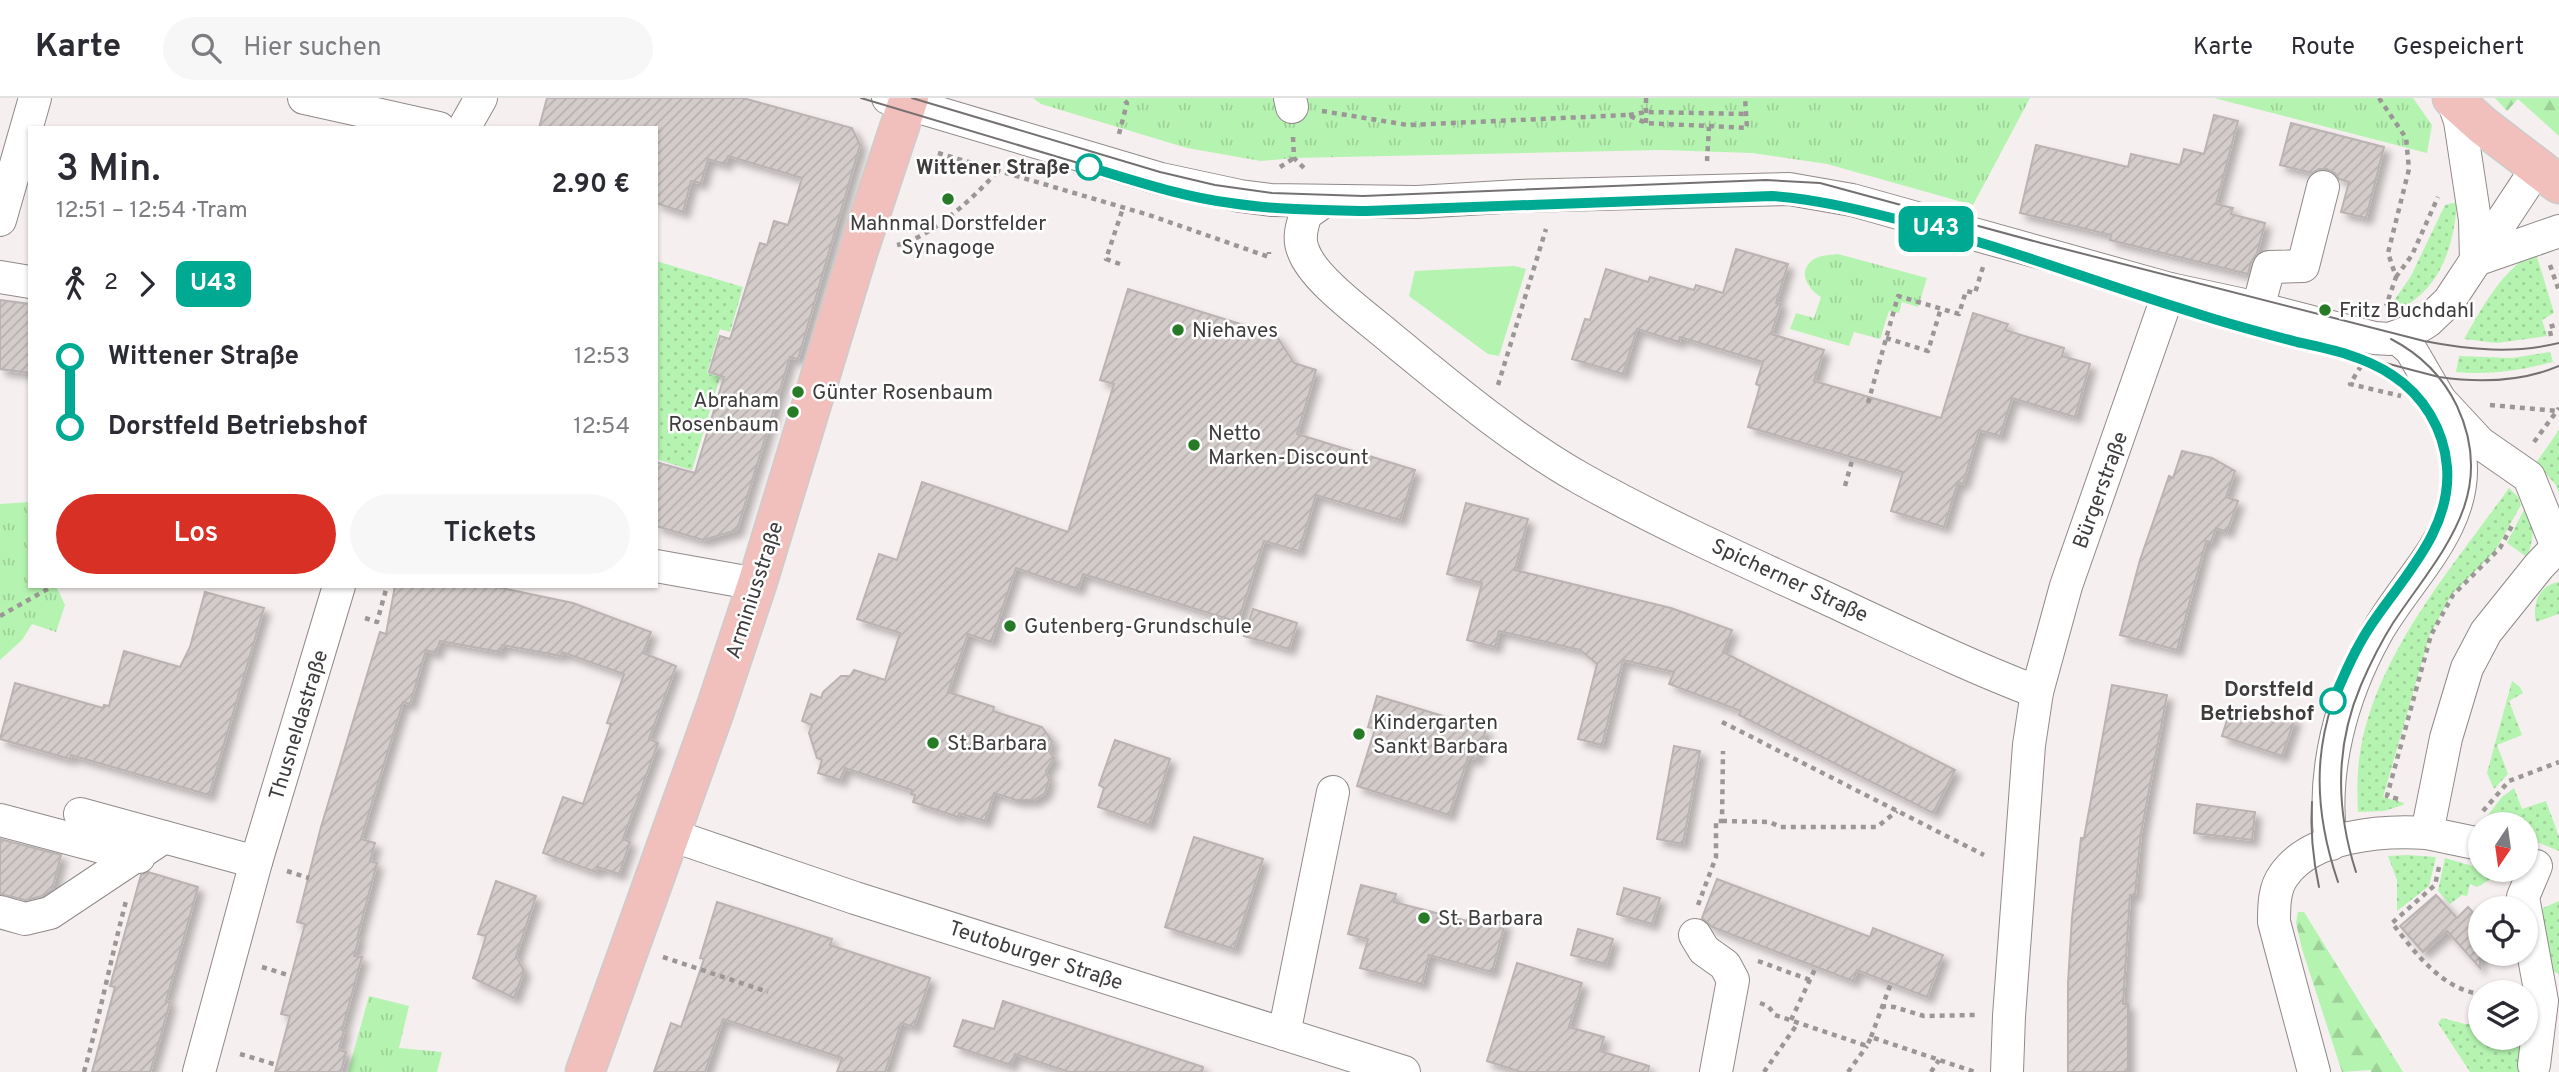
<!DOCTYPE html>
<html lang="de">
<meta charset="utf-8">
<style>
body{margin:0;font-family:Overpass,sans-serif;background:#f7f7f7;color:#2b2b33;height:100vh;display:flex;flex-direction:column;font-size:26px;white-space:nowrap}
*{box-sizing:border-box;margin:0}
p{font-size:23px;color:#7c7c81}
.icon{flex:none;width:38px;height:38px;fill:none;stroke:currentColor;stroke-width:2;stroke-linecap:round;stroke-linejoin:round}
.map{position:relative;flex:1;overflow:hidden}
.side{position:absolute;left:28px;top:28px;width:630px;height:462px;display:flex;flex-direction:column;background:#fff;border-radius:0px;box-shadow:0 2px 5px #0004}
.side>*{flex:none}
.badge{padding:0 14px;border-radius:10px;font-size:24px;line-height:46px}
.needle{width:46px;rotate:193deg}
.fabs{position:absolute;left:2468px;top:714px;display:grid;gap:14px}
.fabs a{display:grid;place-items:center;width:70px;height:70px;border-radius:50%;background:#fff;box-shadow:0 2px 5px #0004;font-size:35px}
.map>.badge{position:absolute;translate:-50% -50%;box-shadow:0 0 0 4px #fff}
.legs{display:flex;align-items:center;gap:10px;height:77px;padding:0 28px;font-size:23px}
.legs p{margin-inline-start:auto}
.headline{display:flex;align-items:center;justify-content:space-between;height:119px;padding:0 28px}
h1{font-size:38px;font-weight:600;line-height:52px}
.button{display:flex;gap:14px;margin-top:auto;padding:14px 28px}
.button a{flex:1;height:80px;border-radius:42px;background:#d93025;color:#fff;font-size:28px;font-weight:600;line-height:80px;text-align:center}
.button a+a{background:#f7f7f7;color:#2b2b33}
ul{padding:0 28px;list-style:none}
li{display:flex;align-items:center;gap:24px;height:70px;font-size:26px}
li i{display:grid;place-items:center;width:10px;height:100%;margin:0 9px;background:currentColor}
li i::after{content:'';width:18px;height:18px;margin:-9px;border:5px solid;border-radius:50%;background:#fff}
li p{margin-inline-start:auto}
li:first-child i{background:linear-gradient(#0000 50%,currentColor 0)}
li:last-child i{background:linear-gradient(currentColor 50%,#0000 0)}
header{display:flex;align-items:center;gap:42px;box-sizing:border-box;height:98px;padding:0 35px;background:#fff;border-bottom:2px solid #e1e1e2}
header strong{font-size:33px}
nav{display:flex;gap:38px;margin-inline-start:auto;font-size:24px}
.search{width:490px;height:63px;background:#f7f7f7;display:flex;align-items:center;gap:18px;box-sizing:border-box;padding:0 24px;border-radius:38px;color:#7c7c81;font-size:26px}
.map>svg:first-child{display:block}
.grass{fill:url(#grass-dots)}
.forest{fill:url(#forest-firs)}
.park{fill:url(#park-tufts)}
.pitch{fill:#b5f3b0}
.building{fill:url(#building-hatch);stroke:#bab3b3;stroke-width:2;filter:url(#shadow)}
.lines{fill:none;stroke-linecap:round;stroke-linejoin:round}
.minor-casing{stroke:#908a89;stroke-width:34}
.major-casing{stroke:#cdcccc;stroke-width:41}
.path{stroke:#9c9797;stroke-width:4.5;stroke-dasharray:5 5;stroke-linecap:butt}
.minor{stroke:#fff;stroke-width:32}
.major{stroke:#f1bfbc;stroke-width:38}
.tram{stroke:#757171;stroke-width:2}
.line-1-casing{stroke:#fff;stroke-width:16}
.line-1{stroke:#00a991;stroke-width:10}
.stop-1-dot{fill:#fff;stroke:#00a991;stroke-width:3.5}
.poi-dot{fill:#277a26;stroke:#fefefe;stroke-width:2.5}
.labels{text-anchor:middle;stroke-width:5;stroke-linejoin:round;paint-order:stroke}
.stop-label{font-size:21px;font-weight:bold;fill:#3f3c3c;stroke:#fefefe;text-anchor:end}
.poi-label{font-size:21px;fill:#3f3c3c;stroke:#fefefe;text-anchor:start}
.street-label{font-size:21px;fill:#3f3c3c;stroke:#fefefe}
</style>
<header>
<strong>Karte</strong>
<div class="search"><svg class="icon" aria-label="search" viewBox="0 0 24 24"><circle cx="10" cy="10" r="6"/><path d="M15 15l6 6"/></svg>Hier suchen</div>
<nav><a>Karte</a><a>Route</a><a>Gespeichert</a></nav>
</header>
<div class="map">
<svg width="2559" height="974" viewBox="0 0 2559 974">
<defs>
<pattern id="grass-dots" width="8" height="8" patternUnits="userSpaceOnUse" patternTransform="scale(1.75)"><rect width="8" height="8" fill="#b5f3b0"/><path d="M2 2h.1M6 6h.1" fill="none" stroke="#9dd198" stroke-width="1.8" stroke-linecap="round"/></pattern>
<pattern id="forest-firs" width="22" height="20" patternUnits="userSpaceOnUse" patternTransform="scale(1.75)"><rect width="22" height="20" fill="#b5f3b0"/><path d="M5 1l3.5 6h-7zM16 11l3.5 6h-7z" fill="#9dd198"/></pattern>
<pattern id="park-tufts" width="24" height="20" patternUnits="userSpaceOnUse" patternTransform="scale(1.75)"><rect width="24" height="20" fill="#b5f3b0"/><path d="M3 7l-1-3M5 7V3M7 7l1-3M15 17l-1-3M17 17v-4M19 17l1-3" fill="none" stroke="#9dd198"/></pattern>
<pattern id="building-hatch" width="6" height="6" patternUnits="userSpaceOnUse" patternTransform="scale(1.75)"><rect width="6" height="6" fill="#d3cccb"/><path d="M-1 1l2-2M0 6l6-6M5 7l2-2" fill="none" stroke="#b6b0af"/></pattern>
<filter id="shadow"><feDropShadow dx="6" dy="6" stdDeviation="3.5" flood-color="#0004"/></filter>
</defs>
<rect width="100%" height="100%" fill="#f6efef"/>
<g class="grass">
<path d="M 2457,104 C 2454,148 2441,191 2398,212 L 2391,207 L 2411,178 L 2445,107 Z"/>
<path d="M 2535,152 L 2554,215 L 2542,222 L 2547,238 L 2497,245 L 2464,241 C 2487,202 2497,180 2535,152 Z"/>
<polygon points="656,163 743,189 730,234 720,231 707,275 720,279 692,372 656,361"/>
<path d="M 2550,254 L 2553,264 C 2521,272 2490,277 2456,274 L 2459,258 L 2512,260 Z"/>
<polygon points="2559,332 2559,395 2556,387 2536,365"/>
<path d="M 2509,390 L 2518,399 L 2521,407 L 2495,453 L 2452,496 L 2430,536 L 2383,699 L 2404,705 L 2403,707 L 2384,713 L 2358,714 C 2357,694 2357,674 2360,655 C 2376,556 2452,470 2509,390 Z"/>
<path d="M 2528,404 C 2534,425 2535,438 2527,459 L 2507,445 Z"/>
<path d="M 2559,484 L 2559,516 L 2536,524 C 2532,506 2539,487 2559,484 Z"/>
<polygon points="2512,583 2520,589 2523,595 2509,603 2522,637 2497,647 2508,676 2494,691 2487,675"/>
<polygon points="2514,690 2522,711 2546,703 2559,739 2559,753 2525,739 2525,726 2495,726 2485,721 2502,699"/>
<polygon points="2407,757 2436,759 2429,788 2397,813 2397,782 2388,758"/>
<polygon points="2445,760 2486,772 2491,781 2477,789 2470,786 2467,798 2462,797 2450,806 2438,793"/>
<polygon points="2559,803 2559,876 2553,873 2541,819 2543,810"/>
<polygon points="2442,920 2465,926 2480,926 2480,940 2524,940 2519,974 2470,974 2438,925"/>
</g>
<g class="forest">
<polygon points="2495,0 2559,0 2559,38 2518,1 2507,13"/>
<polygon points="2298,814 2304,814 2403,974 2371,974 2371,972 2342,974 2302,851 2296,825"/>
</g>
<g class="park">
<polygon points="1033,0 2030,0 1973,107 1827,66 1752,55 1661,52 1294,60 1261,63 1187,50 1041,6"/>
<polygon points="2214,0 2413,0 2432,27 2427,55"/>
<path d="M 1838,156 L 1927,180 L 1918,209 L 1902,204 L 1899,215 L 1889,213 L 1880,241 L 1854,234 L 1849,248 L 1790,231 L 1796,215 L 1814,220 L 1821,199 C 1808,191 1796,173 1814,161 C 1821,157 1830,157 1838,156 Z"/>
<polygon points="30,404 30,488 56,488 65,507 56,534 32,526 22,542 0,562 0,406"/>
<polygon points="369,898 409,908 399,950 442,954 437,974 348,974"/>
</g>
<polygon class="pitch" points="1514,168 1526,171 1499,258 1488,256 1409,198 1415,173"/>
<g class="building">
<polygon points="547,0 743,0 852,30 860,47 798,261 790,259 737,432 703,442 656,428 656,364 695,375 724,279 709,274 720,238 730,241 760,145 767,147 774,123 788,127 802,80 728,58 725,66 708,61 701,85 691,83 683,114 656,105 656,30 539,30"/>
<polygon points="2214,17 2238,23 2216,106 2233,110 2231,116 2265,125 2257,155 2251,164 2248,176 2110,142 2111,137 2020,115 2036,47 2128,69 2131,56 2180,67 2184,51 2204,56"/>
<polygon points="2291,25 2384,49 2366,120 2341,114 2349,84 2339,81 2335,75 2327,71 2319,71 2312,75 2280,67"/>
<polygon points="1736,151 1788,166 1776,205 1781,206 1771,236 1824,252 1814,283 1941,320 1973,215 2008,226 2005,232 2064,250 2062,258 2090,266 2075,319 2012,300 2000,338 1979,332 1963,386 1958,384 1944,429 1891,413 1903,374 1748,329 1760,288 1756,286 1763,264 1680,239 1679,244 1637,231 1623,276 1572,261 1585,221 1590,222 1606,171 1648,184 1650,179 1694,192 1696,187 1723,195"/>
<polygon points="1128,191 1276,237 1294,265 1316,272 1297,336 1415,372 1400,422 1316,397 1299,453 1264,443 1238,524 1083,476 1078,491 1016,470 991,544 968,536 948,594 994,609 993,613 1042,629 1052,643 1049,653 1054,660 1046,673 1049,682 1045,695 1034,702 1016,702 994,695 985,723 959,715 958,719 913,704 915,697 911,696 912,692 845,670 840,682 818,675 822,662 817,660 809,635 812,627 802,623 811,596 821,600 823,594 841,578 850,578 854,572 885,582 900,535 857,521 879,456 897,462 922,384 1068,434 1114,286 1100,282"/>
<polygon points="0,202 30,206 30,275 0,271"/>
<polygon points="2182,353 2212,360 2235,373 2226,399 2238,403 2227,434 2216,430 2211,444 2206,443 2177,552 2120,537 2140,462 2169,378 2173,380"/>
<polygon points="1466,405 1528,421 1515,472 1671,510 1732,532 1723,554 1955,672 1933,715 1739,617 1741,613 1669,586 1674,574 1623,562 1602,647 1578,641 1597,566 1580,552 1499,533 1495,549 1467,542 1482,485 1447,476"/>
<polygon points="395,488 492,488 573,505 651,534 643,555 676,568 649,641 658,645 623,741 630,744 619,776 598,769 596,774 543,755 563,699 583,706 611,626 607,625 624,576 562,554 561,558 502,547 500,554 440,543 436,555 426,552 410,606 403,604 361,741 375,745 370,763 377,765 357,840 359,840 354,858 362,859 342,932 344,932 339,952 346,954 341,974 275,974 290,918 281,916 305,826 297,824 321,729 380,534 386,536"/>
<polygon points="205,494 264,510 209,697 71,657 70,661 0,641 15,585 103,610 104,607 109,608 124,553 180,569 190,549"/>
<polygon points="1253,511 1297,525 1289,551 1244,538"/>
<polygon points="2112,587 2167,597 2141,735 2135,797 2130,797 2123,906 2128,906 2128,974 2068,974 2068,885 2072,820 2081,740 2084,740"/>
<polygon points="1377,598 1486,631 1477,661 1468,659 1449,717 1357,688 1375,631 1368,629"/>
<polygon points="2231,609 2295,620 2282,658 2222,638"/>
<polygon points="1115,642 1170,661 1149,727 1098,709 1104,690 1099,687"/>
<polygon points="1674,648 1700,653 1683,746 1657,741"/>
<polygon points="2197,706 2255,714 2252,742 2194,735"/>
<polygon points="1194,739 1263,761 1234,851 1165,829"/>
<polygon points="0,741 61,757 52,792 43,798 25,802 0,796"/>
<polygon points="148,774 198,789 166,903 170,904 161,937 150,974 92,974 115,889 110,888 141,777"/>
<polygon points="1717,781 1870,839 1873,830 1943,857 1927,899 1857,872 1853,883 1712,829 1702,820"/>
<polygon points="496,783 536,798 516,858 524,873 514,900 473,880 486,838 478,836"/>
<polygon points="1361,787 1396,796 1394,804 1467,823 1469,816 1505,825 1492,874 1429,857 1422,886 1360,870 1368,841 1348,836"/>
<polygon points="1624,790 1660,800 1652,826 1617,816"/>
<polygon points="2436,797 2457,820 2468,809 2480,822 2480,870 2447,833 2423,854 2400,828"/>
<polygon points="717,804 832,841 830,847 930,880 914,929 901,925 885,974 837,974 842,960 723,921 705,974 654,974 671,925 681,929 704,861 700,860"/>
<polygon points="1578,831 1613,841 1606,866 1571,857"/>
<polygon points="1517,865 1582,885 1569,929 1604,939 1600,953 1649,968 1648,974 1521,974 1487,963"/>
<polygon points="1003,903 1203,969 1202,974 1069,974 1015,956 1011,967 954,948 963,922 994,931"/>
</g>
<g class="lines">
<defs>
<g id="minor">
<polyline points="304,0 439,30"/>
<polyline points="888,0 1161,81 1240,98 1271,102 1417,104 1519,98 1789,91 1852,102 2170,191 2258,210 2374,240 2390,241 2415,231 2428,223 2449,203 2537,70"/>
<polyline points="1290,0 1292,9"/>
<polyline points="2452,0 2460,23 2475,122 2476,162"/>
<polyline points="464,30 481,0"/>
<path d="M 1323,104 L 1306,116 C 1302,127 1298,140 1303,152 C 1313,182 1368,220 1392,241 C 1452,290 1512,341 1580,380 C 1660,425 1745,463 1828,501 C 1897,533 1966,567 2037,594"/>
<polyline points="0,122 35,0"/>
<polyline points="2476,162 2559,133"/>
<polyline points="0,179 30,184"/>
<polyline points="2258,210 2269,169 2303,168 2323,89"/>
<polyline points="2396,239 2411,252 2440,302 2480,345 2529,379 2557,449"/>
<polyline points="656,468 757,486"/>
<polyline points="80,716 256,764"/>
<polyline points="0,722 139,759"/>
<polyline points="671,737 855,800 1404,974"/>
<path d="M 2331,746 C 2321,674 2341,599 2376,536 C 2407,480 2470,428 2460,357 C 2458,338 2448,320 2440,302"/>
<polyline points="2480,746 2427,735 2446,640 2467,570 2486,534 2539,468 2559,447"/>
<polyline points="0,814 25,821 50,815 164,739"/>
<polyline points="1695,837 1704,852 1725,867 1733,882 1716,974"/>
<polyline points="1284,936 1333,694"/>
<polyline points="2534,967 2542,903 2523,799 2536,768"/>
<polyline points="199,974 256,764 339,488"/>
<polyline points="2007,974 2009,918 2029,647 2037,594 2066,488 2170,191"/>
<path d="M 2314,974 L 2274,824 C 2274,808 2274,790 2284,777 C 2312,737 2383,732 2427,735"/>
</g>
<g id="major">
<polyline points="2452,0 2482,27 2559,86"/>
<polyline points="585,974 715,612 757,486 858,154 909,0"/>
</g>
</defs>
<use href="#minor" class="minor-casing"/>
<use href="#major" class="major-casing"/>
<g class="path">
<polyline points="2379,0 2406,40 2409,71 2388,155 2396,179 2386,208"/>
<polyline points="1322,13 1408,27 1628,17 1646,25 1747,30 1745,0"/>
<polyline points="1629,17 1646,14 1746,16"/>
<polyline points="1646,25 1646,0"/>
<polyline points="1119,36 1127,5 1122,0"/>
<polyline points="1293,39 1294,60 1305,71"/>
<polyline points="938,55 1149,117 1269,159 1269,154"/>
<polyline points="1707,63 1709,29"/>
<polyline points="1280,69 1294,60"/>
<path d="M 897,147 C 933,139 975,98 999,72"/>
<polyline points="1120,166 1106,161 1123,110"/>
<polyline points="2550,167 2559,193"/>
<polyline points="2396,179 2412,157 2438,99"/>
<polyline points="2551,238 2549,229 2559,226"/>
<polyline points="1886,240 1928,253 1941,210"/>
<polyline points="2361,268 2350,286 2401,298"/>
<polyline points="1498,287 1546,131"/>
<polyline points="1868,305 1898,198 1959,216 1966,193 1975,195 1983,169"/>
<polyline points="2490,307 2558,313"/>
<polyline points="2534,344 2559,310"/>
<polyline points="1845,388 1853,359"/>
<polyline points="0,518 53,488"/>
<polyline points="365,520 377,524 387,488"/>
<polyline points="1722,624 1984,757"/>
<polyline points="2398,701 2387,698 2431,537 2453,497 2500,450 2514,424"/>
<polyline points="2483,713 2509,683 2559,664"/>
<polyline points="1722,723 1770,724 1780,729 1877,729 1897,713"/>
<path d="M 2439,769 L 2435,787 L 2392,825 C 2414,853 2441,891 2480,896"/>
<polyline points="287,773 309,780"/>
<polyline points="1698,807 1716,759 1716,723 1722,723 1723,653"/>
<polyline points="663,859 768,894"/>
<polyline points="1758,863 1810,882"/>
<polyline points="262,869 291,878"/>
<polyline points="1760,905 1768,908 1775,917 1867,948 1871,939 1975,974"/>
<polyline points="1881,908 1894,909 1924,918 1975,917"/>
<polyline points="1791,922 1816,869"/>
<polyline points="1871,939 1891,885"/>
<polyline points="240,956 277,967"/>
<path d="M 84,974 C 100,917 111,860 126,803"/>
<polyline points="1764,974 1798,925"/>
<polyline points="1848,974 1867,948"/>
<polyline points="1931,974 1939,962"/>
</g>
<use href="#minor" class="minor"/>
<use href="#major" class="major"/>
<g class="tram">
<path d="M 861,0 L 1165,91 L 1229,105 L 1270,110 L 1367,113 L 1772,98 L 1824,103 L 1947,134 L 2197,216 L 2439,279 C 2480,285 2521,284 2559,268"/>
<path d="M 912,0 L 1160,74 L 1215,87 L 1272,95 L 1363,98 L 1766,82 L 1820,85 L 2041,145 L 2424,243 C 2470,252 2513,256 2559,245"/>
<path d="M 2312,704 C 2310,734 2313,761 2319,789"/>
<path d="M 2356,774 C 2336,712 2335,648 2361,587 C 2370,566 2381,544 2393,525 C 2439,456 2499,398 2457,308 C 2443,279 2420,256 2391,241"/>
<path d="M 2338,784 C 2309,699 2313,626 2359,546 C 2382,508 2411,473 2434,435 C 2462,370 2443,306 2381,270"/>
</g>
</g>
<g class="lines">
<defs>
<path id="line-1" d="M 1089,69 C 1136,83 1183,99 1231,105 C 1276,112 1322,112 1367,113 L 1772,98 C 1813,101 1852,110 1892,120 C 1995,145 2094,184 2195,215 C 2228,226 2263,235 2297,244 C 2329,251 2364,258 2392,277 C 2423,297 2444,331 2447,369 C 2452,432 2403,479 2371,527 C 2355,551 2344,577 2333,603"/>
</defs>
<use href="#line-1" class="line-1-casing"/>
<use href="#line-1" class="line-1"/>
</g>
<g class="stop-1-dot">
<circle cx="1089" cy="69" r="12"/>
<circle cx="2333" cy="603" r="12"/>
</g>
<g class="poi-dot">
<circle cx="948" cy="101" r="7"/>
<circle cx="2325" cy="212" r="7"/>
<circle cx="1178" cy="232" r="7"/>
<circle cx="798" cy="294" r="7"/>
<circle cx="793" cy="314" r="7"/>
<circle cx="1194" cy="347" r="7"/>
<circle cx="1010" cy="528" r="7"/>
<circle cx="1359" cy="636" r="7"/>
<circle cx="933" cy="645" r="7"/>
<circle cx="1424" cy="820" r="7"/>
</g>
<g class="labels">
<g class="stop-label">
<text x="1070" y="76">Wittener Straße</text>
<text x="2314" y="598">Dorstfeld<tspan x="2314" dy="24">Betriebshof</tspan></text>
</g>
<g class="poi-label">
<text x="948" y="132" text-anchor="middle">Mahnmal Dorstfelder<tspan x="948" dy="24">Synagoge</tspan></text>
<text x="2339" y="219">Fritz Buchdahl</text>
<text x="1192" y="239">Niehaves</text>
<text x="812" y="301">Günter Rosenbaum</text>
<text x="779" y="309" text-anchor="end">Abraham<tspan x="779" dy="24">Rosenbaum</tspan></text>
<text x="1208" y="342">Netto<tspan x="1208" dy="24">Marken-Discount</tspan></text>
<text x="1024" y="535">Gutenberg-Grundschule</text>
<text x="1373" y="631">Kindergarten<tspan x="1373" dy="24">Sankt Barbara</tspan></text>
<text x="947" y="652">St.Barbara</text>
<text x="1438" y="827">St. Barbara</text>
</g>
<g class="street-label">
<text transform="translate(2100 392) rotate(-70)" y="7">Bürgerstraße</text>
<text transform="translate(1790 482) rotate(25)" y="7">Spicherner Straße</text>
<text transform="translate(754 492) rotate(-72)" y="7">Arminiusstraße</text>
<text transform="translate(298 627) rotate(-73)" y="7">Thusneldastraße</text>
<text transform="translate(1036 857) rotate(18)" y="7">Teutoburger Straße</text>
</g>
</g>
</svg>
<div class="fabs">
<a><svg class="needle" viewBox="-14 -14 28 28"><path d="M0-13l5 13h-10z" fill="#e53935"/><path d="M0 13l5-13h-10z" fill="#7c7c81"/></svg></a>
<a><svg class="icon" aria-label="locate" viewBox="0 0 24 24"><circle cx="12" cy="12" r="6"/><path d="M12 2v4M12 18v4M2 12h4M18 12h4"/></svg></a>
<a><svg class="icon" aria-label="layers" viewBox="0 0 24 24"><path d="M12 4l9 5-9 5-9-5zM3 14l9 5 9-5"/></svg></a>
</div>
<b class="badge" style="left:1936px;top:131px;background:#00a991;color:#fff">U43</b>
<section class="side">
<div class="headline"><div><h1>3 Min.</h1><p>12:51 – 12:54 · Tram</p></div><b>2.90 €</b></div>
<div class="legs"><svg class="icon" aria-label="walk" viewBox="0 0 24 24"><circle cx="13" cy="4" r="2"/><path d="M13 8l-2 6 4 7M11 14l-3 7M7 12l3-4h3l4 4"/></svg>2<svg class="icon" aria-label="forward" viewBox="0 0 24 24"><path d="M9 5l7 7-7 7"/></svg><b class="badge" style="background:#00a991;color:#fff">U43</b></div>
<ul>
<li><i style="color:#00a991"></i><b>Wittener Straße</b><p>12:53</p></li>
<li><i style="color:#00a991"></i><b>Dorstfeld Betriebshof</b><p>12:54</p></li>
</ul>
<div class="button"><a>Los</a><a>Tickets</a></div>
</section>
</div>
